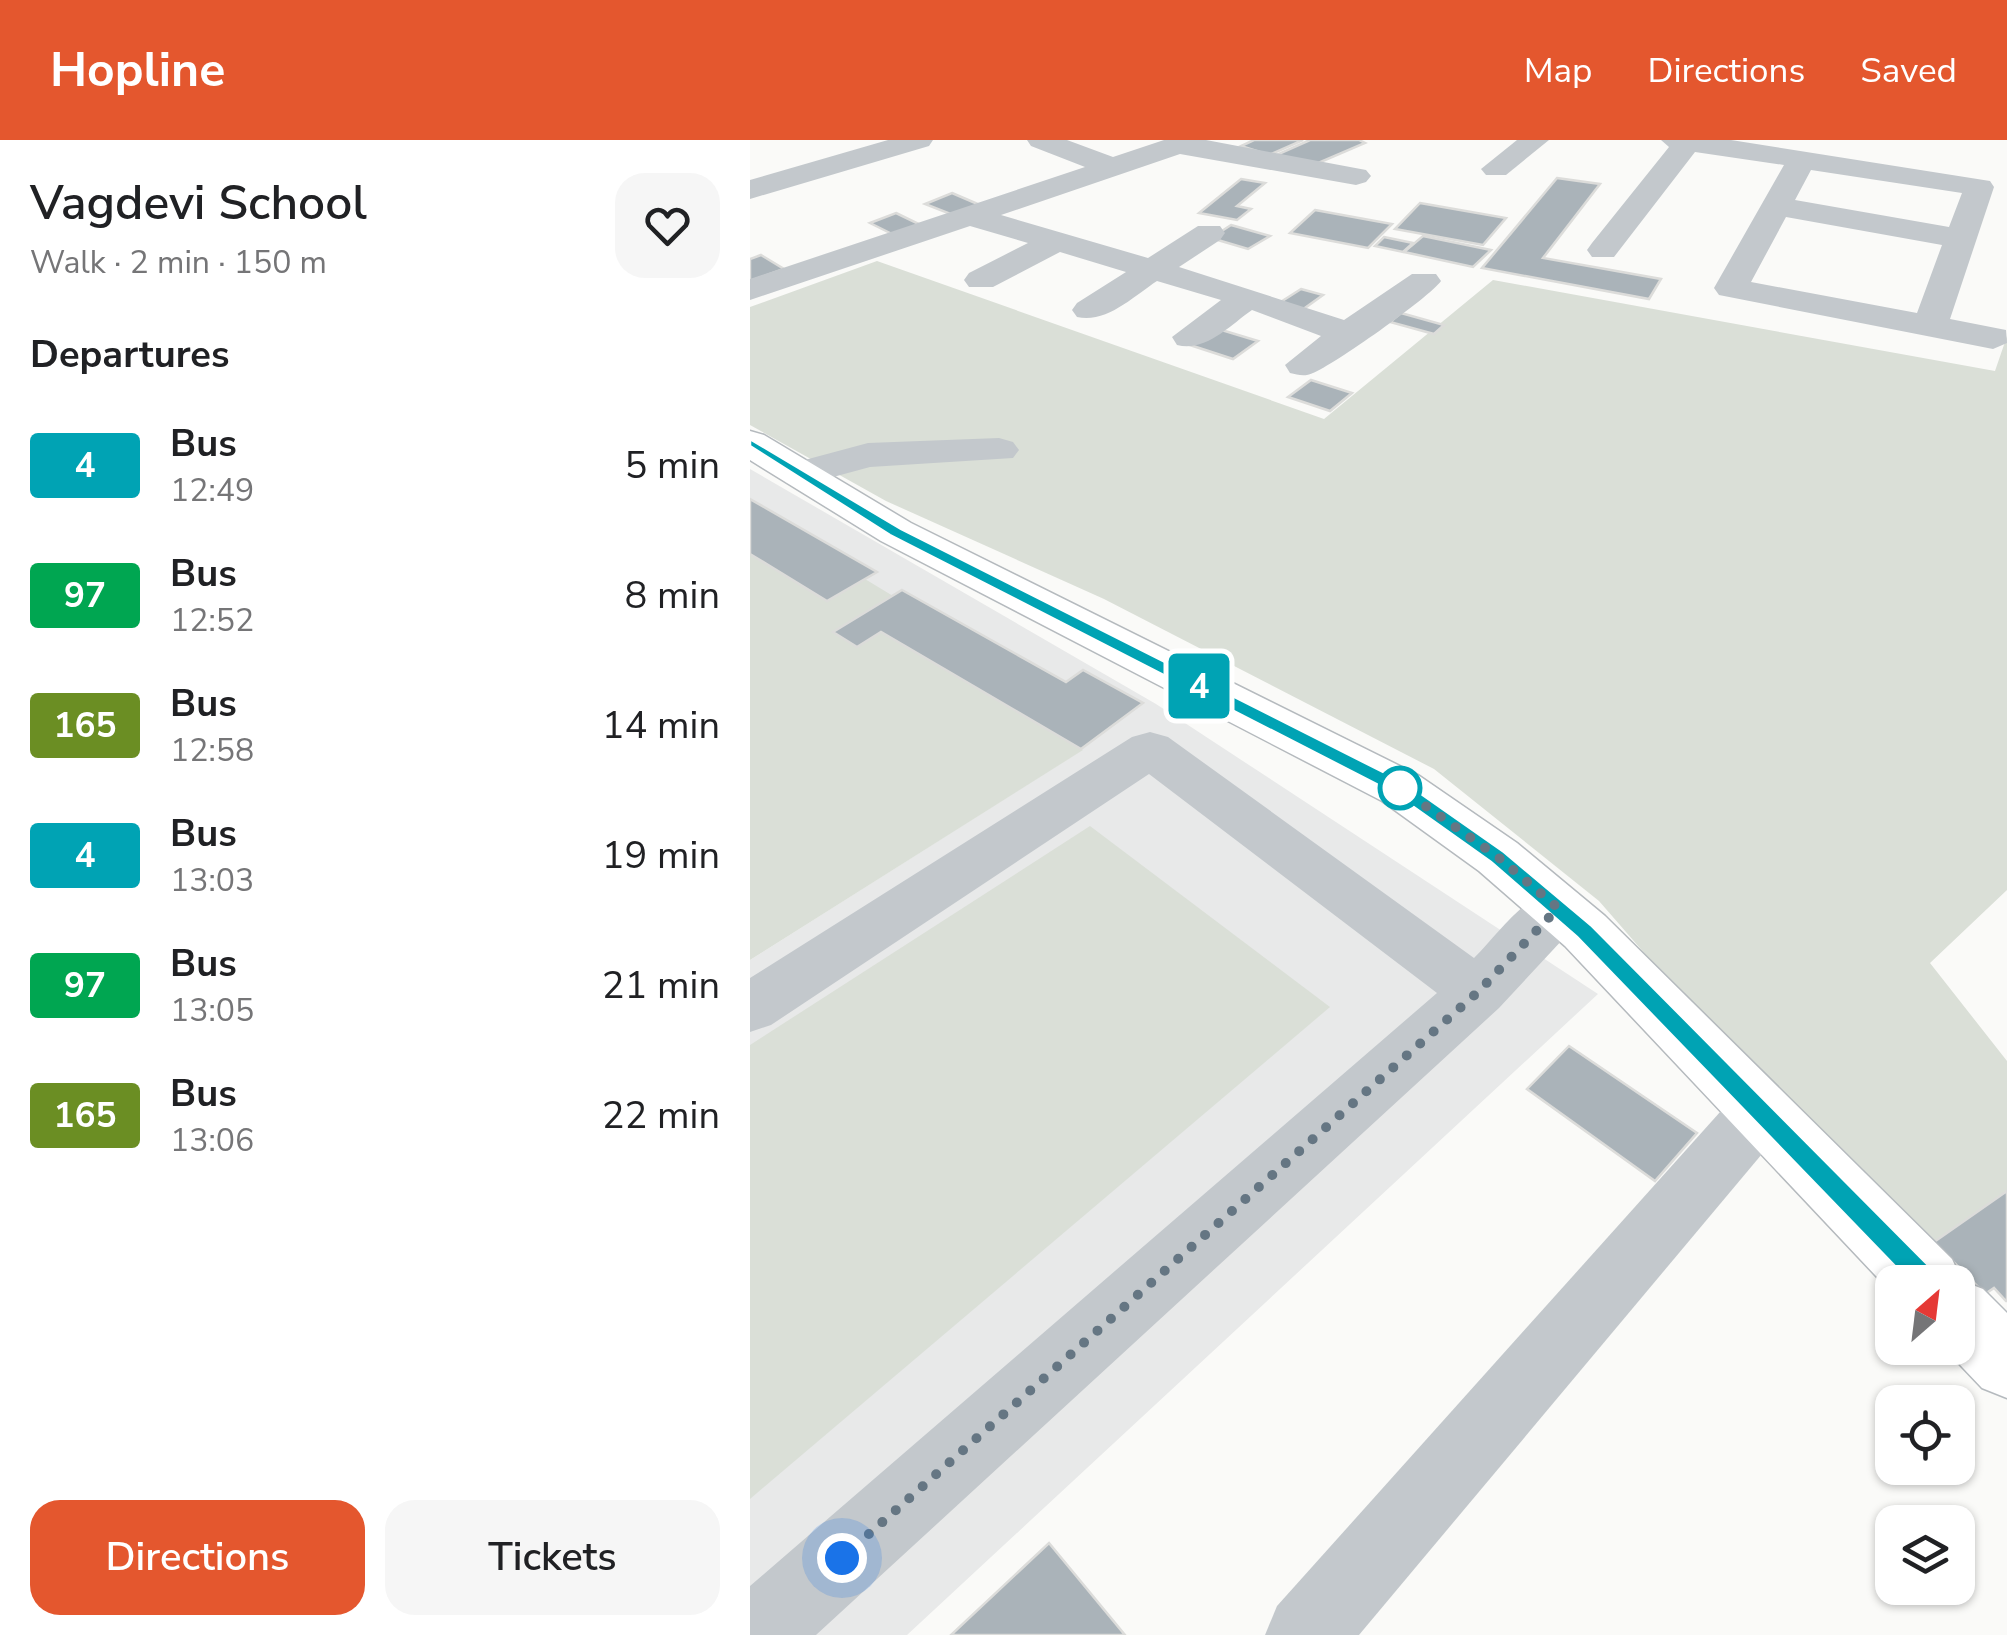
<!DOCTYPE html>
<meta charset="utf-8">
<style>
body{margin:0;font-family:"Nunito Sans",sans-serif;background:#f6f6f6;color:#202124;height:100vh;display:flex;flex-direction:column;font-size:38px;white-space:nowrap}
*{box-sizing:border-box;margin:0}
p{font-size:32px;color:#757577}
.icon{flex:none;width:55px;height:55px;fill:none;stroke:currentColor;stroke-width:2;stroke-linecap:round;stroke-linejoin:round}
.map{position:relative;flex:1;overflow:hidden}
.sheet{display:flex;flex-direction:column;background:#fff;width:750px}
.sheet>*{flex:none}
.badge{padding:0 20px;border-radius:8px;font-size:35px;line-height:65px}
.needle{width:65px;rotate:28deg}
.controls{position:absolute;left:1125px;top:1125px;display:grid;gap:20px}
.controls a{display:grid;place-items:center;width:100px;height:100px;border-radius:20px;background:#fff;box-shadow:0 2px 8px #0004;font-size:50px}
.you{position:absolute;width:50px;height:50px;margin:-25px;border:8px solid #fff;border-radius:50%;background:#1a73e8;box-shadow:0 0 0 15px #1a73e833}
.map>.badge{position:absolute;translate:-50% -50%;box-shadow:0 0 0 5px #fff}
h2{padding:0 30px;font-size:38px;line-height:90px}
.round{display:grid;place-items:center;flex:none;width:105px;height:105px;border-radius:30px;background:#f6f6f6}
.head{display:flex;align-items:center;justify-content:space-between;height:170px;padding:0 30px}
h1{font-size:48px;font-weight:600;line-height:75px}
.cta{display:flex;gap:20px;margin-top:auto;padding:20px 30px}
.cta a{flex:1;height:115px;border-radius:30px;background:#e4572e;color:#fff;font-size:40px;font-weight:600;line-height:115px;text-align:center}
.cta a+a{background:#f6f6f6;color:#202124}
ul{padding:0;list-style:none}
li{display:flex;align-items:center;gap:30px;height:130px;padding:0 30px}
li div{flex:1}
li b{display:block;font-size:38px}
li em{font-style:normal}
li .badge{min-width:110px;font-weight:700;text-align:center}
header{display:flex;align-items:center;gap:60px;box-sizing:border-box;height:140px;padding:0 50px;background:#e4572e;color:#fff}
header strong{font-size:48px}
nav{display:flex;gap:55px;margin-inline-start:auto;font-size:35px}
main{display:flex;flex:1;min-height:0}
.map>svg:first-child{display:block}
.built{fill:#e8e9e9}
.green{fill:#dadfd7}
.building{fill:#aab3b9;stroke:#dcdcda;stroke-width:2.5}
.lines{fill:none;stroke-linecap:round;stroke-linejoin:round}
.major-casing{stroke:#b5babe;stroke-width:3}
.minor{fill:#c3c8cc;fill-rule:evenodd}
.major{fill:#fff;fill-rule:evenodd}
.line{fill:#00a3b4;stroke:#fff;stroke-width:2.5}
.walk{stroke:#657683;stroke-width:10;stroke-dasharray:0 18}
.stop-dot{fill:#fff;stroke:#00a3b4;stroke-width:5}
</style>
<header>
<strong>Hopline</strong>
<nav><a>Map</a><a>Directions</a><a>Saved</a></nav>
</header>
<main>
<section class="sheet">
<div class="head"><div><h1>Vagdevi School</h1><p>Walk · 2 min · 150 m</p></div><a class="round"><svg class="icon" aria-label="heart" viewBox="0 0 24 24"><path d="M12 20l-8-8c-3-5 5-10 8-4 3-6 11-1 8 4z"/></svg></a></div>
<h2>Departures</h2>
<ul>
<li><span class="badge" style="background:#00a3b4;color:#fff">4</span><div><b>Bus</b><p>12:49</p></div><em>5 min</em></li>
<li><span class="badge" style="background:#00a651;color:#fff">97</span><div><b>Bus</b><p>12:52</p></div><em>8 min</em></li>
<li><span class="badge" style="background:#6b8e23;color:#fff">165</span><div><b>Bus</b><p>12:58</p></div><em>14 min</em></li>
<li><span class="badge" style="background:#00a3b4;color:#fff">4</span><div><b>Bus</b><p>13:03</p></div><em>19 min</em></li>
<li><span class="badge" style="background:#00a651;color:#fff">97</span><div><b>Bus</b><p>13:05</p></div><em>21 min</em></li>
<li><span class="badge" style="background:#6b8e23;color:#fff">165</span><div><b>Bus</b><p>13:06</p></div><em>22 min</em></li>
</ul>
<div class="cta"><a>Directions</a><a>Tickets</a></div>
</section>
<div class="map">
<svg width="1257" height="1495" viewBox="0 0 1257 1495">
<rect width="100%" height="100%" fill="#fafaf8"/>
<polygon class="built" points="0,329 406,564 848,854 157,1495 0,1495 0,820 332,610 83,492 142,456 77,461 0,414"/>
<g class="green">
<polygon points="127,121 574,279 743,140 1245,231 1257,196 1257,750 1180,823 1257,921 1257,1051 1184,1102 1024,962 849,761 684,629 354,459 136,361 0,285 0,167"/>
<polygon points="0,414 77,461 115,439 143,456 84,493 107,507 131,492 333,610 0,820"/>
<polygon points="340,686 580,867 0,1359 0,905"/>
</g>
<g class="building">
<polygon points="504,0 553,0 519,15 491,6"/>
<polygon points="560,0 609,0 615,3 566,24 524,16"/>
<polygon points="807,38 850,44 793,118 911,139 899,159 732,128"/>
<polygon points="491,39 515,43 487,66 501,69 487,80 449,73"/>
<polygon points="202,53 230,65 203,75 175,64"/>
<polygon points="670,63 756,78 733,105 645,89"/>
<polygon points="565,70 642,84 618,108 540,93"/>
<polygon points="146,73 171,85 144,95 120,83"/>
<polygon points="481,85 520,96 498,109 461,98"/>
<polygon points="673,96 741,110 723,127 654,112"/>
<polygon points="634,97 663,103 653,112 625,106"/>
<polygon points="11,115 34,129 0,141 0,119"/>
<polygon points="551,149 573,155 552,170 529,163"/>
<polygon points="651,173 694,185 684,194 640,182"/>
<polygon points="465,188 508,201 483,219 440,205"/>
<polygon points="561,240 602,253 580,271 538,257"/>
<polygon points="0,359 127,432 77,461 0,414"/>
<polygon points="152,450 316,542 333,530 393,563 331,609 131,492 107,507 83,492"/>
<polygon points="819,906 947,993 905,1041 777,949"/>
<polygon points="1257,1051 1257,1161 1256,1161 1244,1148 1235,1154 1184,1102"/>
<polygon points="299,1403 375,1495 201,1495"/>
</g>
<g class="lines">
<defs>
<polygon id="major" points="0,291 14,295 161,383 668,635 767,703 855,776 1202,1119 1212,1141 1233,1149 1257,1173 1257,1258 1232,1248 1194,1208 1208,1208 1208,1142 1142,1142 1142,1153 815,806 729,731 632,661 131,401 0,320"/>
</defs>
<use href="#major" class="major-casing"/>
<g class="minor">
<polygon points="138,0 183,0 179,6 0,59 0,40"/>
<path d="M 277,0 L 317,0 L 363,17 L 414,0 L 456,0 L 616,30 L 621,36 L 616,42 L 606,45 L 430,14 L 251,75 L 398,118 L 448,86 L 470,86 L 475,93 L 470,100 L 429,127 L 594,180 L 662,134 L 686,134 L 691,141 C 680,157 582,226 563,233 C 555,237 548,235 540,233 L 535,225 L 571,196 L 502,170 C 479,186 456,212 427,205 L 422,197 L 471,160 L 407,141 C 384,156 356,184 327,177 L 322,170 L 327,163 L 376,132 L 310,112 L 243,147 L 219,147 L 214,140 L 219,133 L 278,103 L 220,86 L 0,160 L 0,139 L 335,27 L 281,6 Z"/>
<polygon points="767,0 799,0 756,35 736,35 731,29"/>
<path d="M 911,0 L 981,0 L 1240,41 L 1244,47 L 1200,179 L 1256,190 L 1257,203 L 1243,209 L 969,155 L 964,148 L 1034,25 L 945,12 L 864,117 L 842,117 L 837,110 L 842,103 L 919,7 ZM 1061,30 L 1212,53 L 1199,87 L 1045,60 ZM 1036,77 L 1192,105 L 1167,173 L 1001,142 Z"/>
<polygon points="249,298 263,302 269,310 263,318 120,327 50,346 36,343 30,334 36,325 118,303"/>
<path d="M 400,592 L 418,597 L 724,818 C 755,787 783,739 828,753 L 836,768 L 828,783 L 749,868 L 66,1495 L 0,1495 L 0,1446 L 687,853 L 399,634 L 21,885 L 0,892 L 0,838 L 382,597 Z"/>
<polygon points="1010,944 1032,952 1041,971 1032,990 609,1495 515,1495 527,1466 988,952"/>
</g>
<use href="#major" class="major"/>
</g>
<polygon class="line" points="0,299 151,389 657,644 754,712 842,786 1187,1134 1190,1142 1187,1151 1178,1154 1169,1151 827,797 741,722 644,653 140,395 0,306"/>
<g class="lines">
<polyline class="walk" points="92,1418 728,852 808,768 748,717 650,648"/>
</g>
<circle class="stop-dot" cx="650" cy="648" r="20"/>
</svg>
<div class="controls">
<a><svg class="needle" viewBox="-14 -14 28 28"><path d="M0-13l5 13h-10z" fill="#e53935"/><path d="M0 13l5-13h-10z" fill="#757577"/></svg></a>
<a><svg class="icon" aria-label="locate" viewBox="0 0 24 24"><circle cx="12" cy="12" r="6"/><path d="M12 2v4M12 18v4M2 12h4M18 12h4"/></svg></a>
<a><svg class="icon" aria-label="layers" viewBox="0 0 24 24"><path d="M12 4l9 5-9 5-9-5zM3 14l9 5 9-5"/></svg></a>
</div>
<div class="you" style="left:92px;top:1418px"></div>
<b class="badge" style="left:449px;top:546px;background:#00a3b4;color:#fff">4</b>
</div>
</main>
